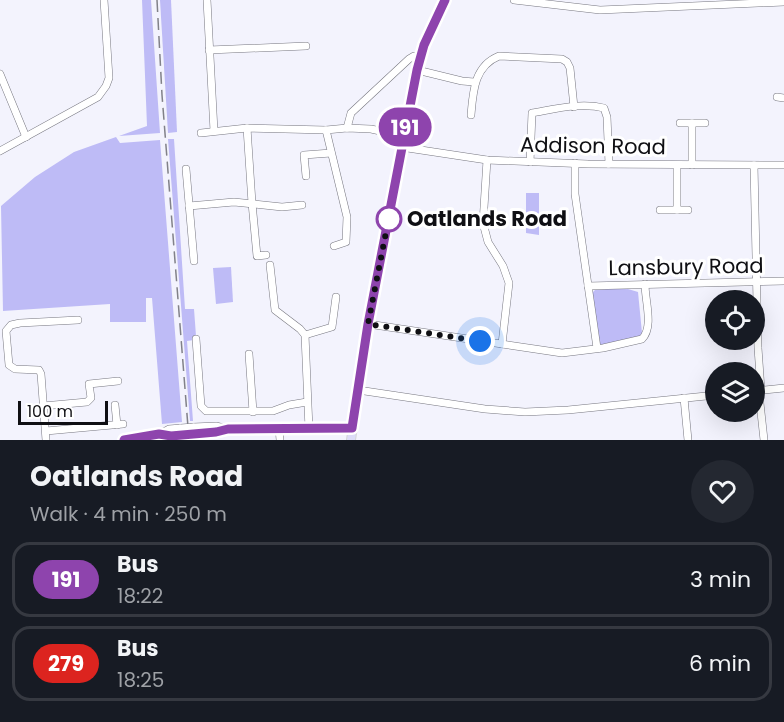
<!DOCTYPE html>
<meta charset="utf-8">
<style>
body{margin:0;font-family:Poppins,sans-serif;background:#242831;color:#f1f3f6;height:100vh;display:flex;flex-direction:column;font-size:22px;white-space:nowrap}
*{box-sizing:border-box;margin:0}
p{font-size:20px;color:#9ea1a6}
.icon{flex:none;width:33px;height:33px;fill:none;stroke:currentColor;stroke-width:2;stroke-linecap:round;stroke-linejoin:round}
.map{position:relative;height:440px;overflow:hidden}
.drawer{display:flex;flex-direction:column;background:#171b24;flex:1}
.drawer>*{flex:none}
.badge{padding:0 12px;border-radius:20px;font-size:21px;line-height:39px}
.buttons{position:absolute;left:705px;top:290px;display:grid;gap:12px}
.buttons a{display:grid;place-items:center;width:60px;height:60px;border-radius:50%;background:#171b24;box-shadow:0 6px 24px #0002;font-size:30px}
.scale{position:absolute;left:18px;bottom:15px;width:90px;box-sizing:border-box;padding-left:6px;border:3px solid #0f0f13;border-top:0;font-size:16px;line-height:21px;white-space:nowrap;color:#0f0f13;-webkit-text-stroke:4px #fff;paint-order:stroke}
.you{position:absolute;width:30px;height:30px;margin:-15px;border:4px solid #fff;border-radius:50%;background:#1a73e8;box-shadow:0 0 0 9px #1a73e833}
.map>.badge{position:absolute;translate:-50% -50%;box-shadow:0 0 0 3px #fff}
.round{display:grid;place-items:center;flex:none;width:63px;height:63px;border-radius:32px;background:#242831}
.overview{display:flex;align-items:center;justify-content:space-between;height:102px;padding:0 30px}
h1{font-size:28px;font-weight:700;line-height:45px}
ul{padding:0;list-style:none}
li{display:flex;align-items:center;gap:18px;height:75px;margin:0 12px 9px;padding:0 18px;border:3px solid #363941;border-radius:18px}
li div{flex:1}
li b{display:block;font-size:22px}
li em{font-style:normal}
li .badge{min-width:66px;font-weight:700;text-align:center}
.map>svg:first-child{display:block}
.green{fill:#bebbf6}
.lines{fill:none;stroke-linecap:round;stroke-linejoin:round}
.minor-casing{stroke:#777780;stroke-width:8}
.major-casing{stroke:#d4d4d5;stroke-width:10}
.minor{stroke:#fff;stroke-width:7}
.major{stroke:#dddcf8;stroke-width:8}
.rail{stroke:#818188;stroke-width:1.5;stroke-dasharray:12 6;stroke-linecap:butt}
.minor-bridge-casing{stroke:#777780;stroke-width:8;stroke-linecap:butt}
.minor-bridge{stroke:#fff;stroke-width:7}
.line-casing{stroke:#fff;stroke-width:14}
.line{stroke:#8e44ad;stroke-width:9}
.walk{stroke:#0f0f13;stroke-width:6;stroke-dasharray:0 10.8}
.stop-dot{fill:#fff;stroke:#8e44ad;stroke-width:3}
.labels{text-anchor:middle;stroke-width:6;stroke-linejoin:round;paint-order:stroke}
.street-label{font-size:21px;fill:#0f0f13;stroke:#fff}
.stop-label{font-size:21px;font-weight:bold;fill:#0f0f13;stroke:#fff;text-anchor:start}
</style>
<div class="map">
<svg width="784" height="440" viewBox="0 0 784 440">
<rect width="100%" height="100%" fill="#f3f3fd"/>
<g class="green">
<polygon points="142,0 151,0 160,133 119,136 147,126"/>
<polygon points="160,0 171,0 177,132 168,133"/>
<polygon points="116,137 120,143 160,140 182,422 162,424 152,298 146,298 146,322 110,322 110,304 3,311 1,206 35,177 74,152"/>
<polygon points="168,139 174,139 185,309 194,309 196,336 194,340 187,341 193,421 190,421"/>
<polygon points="526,193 539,193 539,235 526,233"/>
<polygon points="231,267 233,302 216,304 213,268"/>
<polygon points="607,289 628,289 638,292 642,333 639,337 601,345 598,344 591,294 595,290"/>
</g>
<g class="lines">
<defs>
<g id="minor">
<polyline points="207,0 214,131"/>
<polyline points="514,0 600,10 784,2"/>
<polyline points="209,50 306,46"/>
<polyline points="417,70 462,81 474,82"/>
<polyline points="0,74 26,137"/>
<polyline points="777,97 784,98"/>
<path d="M 471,115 C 473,92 474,66 499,56 L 562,59 L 567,62 L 570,68 L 574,107"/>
<polyline points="680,123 705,123"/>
<polyline points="247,128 252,203 257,256 266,255"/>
<polyline points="347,128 351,113 409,59 414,56 420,57"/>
<polyline points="326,130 347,217 346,242 334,246"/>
<polyline points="201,133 247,128 326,130 347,128 371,129 403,136"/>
<polyline points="401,147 487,160 588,164 784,165"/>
<polyline points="0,151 98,97 106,86 109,78 104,0"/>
<polyline points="487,160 483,223 488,242 503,266 509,283 502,344"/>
<path d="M 530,162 L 532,113 C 555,109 581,102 604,108 L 607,117 L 609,164"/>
<polyline points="575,163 575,194 597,348"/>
<polyline points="692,165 692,123"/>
<polyline points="754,165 758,348 761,390 759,394 764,440"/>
<polyline points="186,169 194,261"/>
<polyline points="306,176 304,155 331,153"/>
<polyline points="189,206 234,202 282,207 302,205"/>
<polyline points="660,210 688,210"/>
<polyline points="677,210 677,165"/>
<polyline points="270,265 275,310 300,329 305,335 309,429"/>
<polyline points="588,286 784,281"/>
<path d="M 368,324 L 562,353 L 603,348 L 642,339 C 654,327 645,301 645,284"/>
<polyline points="305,335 332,327 336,297"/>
<polyline points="196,339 201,406 206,411 273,411 289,405 307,402"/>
<polyline points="249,354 253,412"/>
<polyline points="358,390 485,409 525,412 568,410 716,395"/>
<polyline points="754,391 784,388"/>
<polyline points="684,398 688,440"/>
<polyline points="115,405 117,425"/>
<polyline points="43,406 87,402 91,398 89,384 118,381"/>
<polyline points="193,427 216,426 228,429 352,428"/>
<polyline points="279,428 280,440"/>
<polyline points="46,431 123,424"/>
<polyline points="160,434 171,436 182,435"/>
<polyline points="193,434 216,432 228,429"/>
<polyline points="46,440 41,374 39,370 15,369 9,365 6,331 11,325 20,323 78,320"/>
<polyline points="125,440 160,434 169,429 181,428"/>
</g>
<polyline id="major" points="351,440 368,324 416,75 424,45 445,0"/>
</defs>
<use href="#minor" class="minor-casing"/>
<use href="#major" class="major-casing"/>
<use href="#minor" class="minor"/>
<use href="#major" class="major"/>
<polyline class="rail" points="157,0 162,95 189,440"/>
<defs>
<g id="minor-bridge">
<polyline points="181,428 193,427"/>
<polyline points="182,435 193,434"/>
</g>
</defs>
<use href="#minor-bridge" class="minor-bridge-casing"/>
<use href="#minor-bridge" class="minor-bridge"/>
</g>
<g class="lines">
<defs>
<polyline id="line" points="124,440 159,434 171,436 216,432 228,429 352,428 368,324 417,70 424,45 445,0"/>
</defs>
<use href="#line" class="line-casing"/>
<use href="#line" class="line"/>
<polyline class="walk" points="389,219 389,217 368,324 480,341"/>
</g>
<circle class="stop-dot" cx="389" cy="219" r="12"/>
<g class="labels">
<g class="street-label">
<text transform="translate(593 146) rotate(1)" y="7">Addison Road</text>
<text transform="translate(686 267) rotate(-1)" y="7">Lansbury Road</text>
</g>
<g class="stop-label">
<text x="407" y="226">Oatlands Road</text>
</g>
</g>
</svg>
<div class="buttons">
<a><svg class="icon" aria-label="locate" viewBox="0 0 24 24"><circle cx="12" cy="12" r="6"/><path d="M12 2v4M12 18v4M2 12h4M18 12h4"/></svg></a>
<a><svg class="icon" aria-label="layers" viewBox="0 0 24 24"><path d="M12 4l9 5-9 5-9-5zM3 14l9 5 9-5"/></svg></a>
</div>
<div class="scale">100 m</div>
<div class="you" style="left:480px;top:341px"></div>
<b class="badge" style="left:405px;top:127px;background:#8e44ad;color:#fff">191</b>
</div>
<section class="drawer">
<div class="overview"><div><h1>Oatlands Road</h1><p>Walk · 4 min · 250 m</p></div><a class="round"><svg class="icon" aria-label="heart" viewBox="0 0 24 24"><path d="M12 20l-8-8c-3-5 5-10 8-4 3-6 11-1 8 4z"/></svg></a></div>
<ul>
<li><span class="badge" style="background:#8e44ad;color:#fff">191</span><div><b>Bus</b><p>18:22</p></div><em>3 min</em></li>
<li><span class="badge" style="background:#dc241f;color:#fff">279</span><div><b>Bus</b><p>18:25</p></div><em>6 min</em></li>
</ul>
</section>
